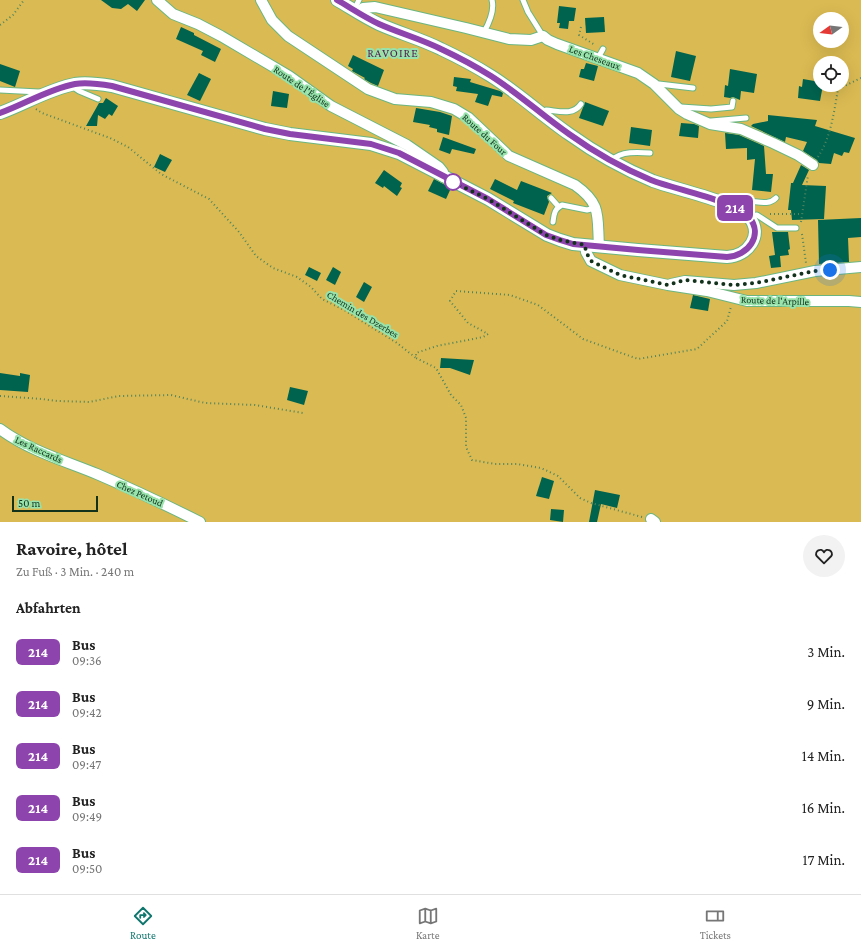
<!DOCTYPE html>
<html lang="de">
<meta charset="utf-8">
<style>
body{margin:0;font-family:"Crimson Pro",serif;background:#f2f2f2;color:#222;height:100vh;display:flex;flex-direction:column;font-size:15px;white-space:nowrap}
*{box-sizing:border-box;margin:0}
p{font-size:13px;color:#767676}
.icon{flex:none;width:22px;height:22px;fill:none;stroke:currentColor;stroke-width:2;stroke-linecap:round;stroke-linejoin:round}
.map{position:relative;height:522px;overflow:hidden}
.sheet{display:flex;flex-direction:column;background:#fff;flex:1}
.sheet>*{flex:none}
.badge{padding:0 8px;border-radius:6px;font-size:14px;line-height:26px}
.needle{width:26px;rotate:255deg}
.fabs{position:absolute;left:813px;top:12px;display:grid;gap:8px}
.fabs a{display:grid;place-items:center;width:36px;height:36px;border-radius:50%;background:#fff;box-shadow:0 4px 16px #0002;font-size:20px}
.scale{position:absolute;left:12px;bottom:10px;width:86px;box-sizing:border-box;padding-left:4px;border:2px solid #12321c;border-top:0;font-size:11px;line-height:14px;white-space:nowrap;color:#12321c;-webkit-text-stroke:3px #97e3ab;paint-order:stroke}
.you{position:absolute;width:20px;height:20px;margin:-10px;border:3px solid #fff;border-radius:50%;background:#1a73e8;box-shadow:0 0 0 6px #1a73e833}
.map>.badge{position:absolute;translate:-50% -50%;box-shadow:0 0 0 2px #fff}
h2{padding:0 16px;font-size:15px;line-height:36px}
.round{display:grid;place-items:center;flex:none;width:42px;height:42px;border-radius:21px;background:#f2f2f2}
.summary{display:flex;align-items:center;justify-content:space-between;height:68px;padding:0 16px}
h1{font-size:19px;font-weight:700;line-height:30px}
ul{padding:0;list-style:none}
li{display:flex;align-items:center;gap:12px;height:52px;padding:0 16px}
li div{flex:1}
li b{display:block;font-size:15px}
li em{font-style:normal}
li .badge{min-width:44px;font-weight:700;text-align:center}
.menu{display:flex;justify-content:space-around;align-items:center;height:56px;border-top:1px solid #e0e0e0;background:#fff;font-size:11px;color:#767676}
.menu a{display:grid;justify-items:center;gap:2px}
.menu .on{color:#0f766e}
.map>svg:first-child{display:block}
.green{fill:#daba52;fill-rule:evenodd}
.building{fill:#00634e}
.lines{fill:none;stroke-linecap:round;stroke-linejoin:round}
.service-casing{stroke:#6bb680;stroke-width:7}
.minor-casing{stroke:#6bb680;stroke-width:12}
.tertiary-casing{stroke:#6bb680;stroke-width:14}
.path{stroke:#50845e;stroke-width:2;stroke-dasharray:1 3;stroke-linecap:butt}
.service{stroke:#fff;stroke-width:5}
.minor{stroke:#fff;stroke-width:10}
.tertiary{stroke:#fff;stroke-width:12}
.line-casing{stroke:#fff;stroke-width:9}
.line{stroke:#8e44ad;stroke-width:6}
.walk{stroke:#12321c;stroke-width:4;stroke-dasharray:0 7.2}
.stop-dot{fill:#fff;stroke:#8e44ad;stroke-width:2}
.labels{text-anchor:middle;stroke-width:4;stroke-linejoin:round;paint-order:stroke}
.street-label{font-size:10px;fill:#12321c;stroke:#97e3ab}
.quarter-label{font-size:12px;letter-spacing:1px;fill:#552250;stroke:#97e3ab}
</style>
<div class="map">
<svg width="861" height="522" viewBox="0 0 861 522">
<rect width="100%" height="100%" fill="#97e3ab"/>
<path class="green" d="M 0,0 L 861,0 L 861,522 L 0,522 ZM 820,19 L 842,19 L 842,41 L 820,41 ZM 820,63 L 842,63 L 842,85 L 820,85 Z"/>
<g class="building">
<polygon points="101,0 145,0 137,11 128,4 121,9 112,8"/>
<polygon points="559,6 576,8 574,21 569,21 568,29 559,28 560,23 557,23"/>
<polygon points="604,17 605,32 586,33 585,18"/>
<polygon points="181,27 194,33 194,35 221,49 215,62 201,55 203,51 176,39"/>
<polygon points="676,51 696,56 690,81 671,77"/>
<polygon points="353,55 384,70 378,86 371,83 364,79 365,78 352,71 353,69 348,66"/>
<polygon points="586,63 598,66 594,81 579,77 581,69 584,69"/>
<polygon points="0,64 20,71 15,87 0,81"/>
<polygon points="730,69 757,74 754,93 741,91 740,100 733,97 730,98 724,97 725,85 728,86"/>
<polygon points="199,73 211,79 200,101 187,95"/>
<polygon points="454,77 471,79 470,82 500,91 503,93 502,97 492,95 488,106 475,102 478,94 456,91 457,87 453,86"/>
<polygon points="803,79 820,82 820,85 823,85 820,101 798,98 799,86 802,87"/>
<polygon points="273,91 289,94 287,108 271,106"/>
<polygon points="106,98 118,106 112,116 109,114 105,119 98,115 97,126 86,126 99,103 103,103"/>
<polygon points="585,102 609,111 603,126 579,118"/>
<polygon points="416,108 440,112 452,116 449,135 437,132 437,129 429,127 430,125 413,122"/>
<polygon points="768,115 817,120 815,126 855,138 849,153 844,152 842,156 834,153 831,164 819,163 817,160 803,151 807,142 786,137 785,142 751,126 753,124 768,121"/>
<polygon points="681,123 694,124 699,126 698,138 679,136"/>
<polygon points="631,127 652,130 650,146 629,143"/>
<polygon points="725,133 739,135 764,146 766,174 773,174 771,192 752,190 755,159 747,160 747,148 726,149"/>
<polygon points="443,137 476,149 474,154 452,149 450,154 439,150"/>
<polygon points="160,154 172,160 165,172 154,167"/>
<polygon points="801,165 809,170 802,185 826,186 824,219 792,220 791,210 788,210 791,183 793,183"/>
<polygon points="384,170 402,183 400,187 402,188 397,196 384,186 383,188 375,183"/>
<polygon points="434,179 451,188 446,199 428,191"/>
<polygon points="495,179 517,190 521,181 552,193 547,196 549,202 544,215 513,203 514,201 490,189"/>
<polygon points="861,218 861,237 848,238 849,262 819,264 818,220"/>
<polygon points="772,232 788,232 790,249 788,250 789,255 780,256 781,267 771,268 769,256 775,255"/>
<polygon points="309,267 321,273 317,281 305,275"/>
<polygon points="333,267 341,272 335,285 326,280"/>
<polygon points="364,282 372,287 364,302 356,297"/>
<polygon points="693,295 710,299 708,311 690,308"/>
<polygon points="441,358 474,360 470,375 450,368 440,368"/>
<polygon points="0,373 20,376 20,373 30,375 28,392 0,390"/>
<polygon points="290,387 308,391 304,405 287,400"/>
<polygon points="542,477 554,481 549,499 536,496"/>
<polygon points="595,490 620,495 617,508 601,504 597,522 589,522"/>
<polygon points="551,509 564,510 563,522 550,520"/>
</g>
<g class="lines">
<defs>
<g id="service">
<polyline points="523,0 528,12 543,36"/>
<polyline points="354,10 359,0"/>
<path d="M 484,32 C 489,23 495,11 492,0"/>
<polyline points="598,58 603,49"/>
<polyline points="74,85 76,89 79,91 98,99"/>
<polyline points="657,86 659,84 693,88"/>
<polyline points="0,90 39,92"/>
<polyline points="681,107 711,109 732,107 733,101"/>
<path d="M 543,113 L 546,110 C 559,111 573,116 581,104"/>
<polyline points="711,121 746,118"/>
<path d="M 612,160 C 621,151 638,152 650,153"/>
<polyline points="551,198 559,207"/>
<path d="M 736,207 C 744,193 765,210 776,198"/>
<polyline points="749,216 757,215 777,228 796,228"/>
<path d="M 553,222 C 554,215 554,209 562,205 L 587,210 L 595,208"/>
</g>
<g id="minor">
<polyline points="157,0 173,14 198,24 221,36 289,76 331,106 407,145 439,167 443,172 443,177"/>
<path d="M 261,0 L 272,20 L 288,36 L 368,89 L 395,99 L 431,102 L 454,109 L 469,118 L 509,156 L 575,185 C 602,204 597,216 599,246"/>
<polyline points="358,13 363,8 375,7 466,28 509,39 531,40 543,36 548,40 557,44 638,73 654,84 679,109 687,114 710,124 741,129 773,143 798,155 813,165"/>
<polyline points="585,245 586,252 591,261 620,275 668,285 707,291 747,301 849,301 861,302"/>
<polyline points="671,284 685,281 734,285 756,283 815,271 861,267"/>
<path d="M 0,429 C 28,450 65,461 97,474 C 132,489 166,505 200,522"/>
<polyline points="651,519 655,522"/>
</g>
<path id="tertiary" d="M 0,113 C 25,104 49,89 75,84 C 87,82 100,84 112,86 L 265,129 L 290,134 L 371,144 L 399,153 L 488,199 L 547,235 L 560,240 L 573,244 L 638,250 L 727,257 C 748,256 764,235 749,217 C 736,202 675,189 653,181 C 624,169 594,152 569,134 C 543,116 518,93 491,76 C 475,66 458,57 441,49 C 421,39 399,33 379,24 C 364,17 351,8 337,0"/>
</defs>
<use href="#service" class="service-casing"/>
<use href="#minor" class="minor-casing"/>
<use href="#tertiary" class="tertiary-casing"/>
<g class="path">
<polyline points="0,25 13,15 24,0"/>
<polyline points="581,27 579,35 595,45"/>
<polyline points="36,109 42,113 110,138 128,147 161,174 209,199 239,232 256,256 273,268 297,277 311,287 322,299 344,310 397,343 416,358"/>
<path d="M 818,157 C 831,137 834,112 838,89 L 861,78"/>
<polyline points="770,214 802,214"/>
<polyline points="801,222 808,175"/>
<polyline points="802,234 806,263"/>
<polyline points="0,396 42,399 57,401 89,402 119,396 171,395 205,403 255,405 303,413"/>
<polyline points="642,517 591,503 580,498 558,476 541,468 517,464 495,464 472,460 466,447 466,418 461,405 451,395 436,368 416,358 416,353 437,346 483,337 488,334 468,323 450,301 456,291 510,295 538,305 583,339 638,359 697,349 727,321 731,307"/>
</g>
<use href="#service" class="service"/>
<use href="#minor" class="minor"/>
<use href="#tertiary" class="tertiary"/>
</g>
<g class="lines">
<defs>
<path id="line" d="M 0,113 C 25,104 49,89 75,84 C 87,82 100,84 112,86 L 265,129 L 290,134 L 371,144 L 399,153 L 488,199 L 546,235 L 560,240 L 573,244 L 638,250 L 727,257 C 748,256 764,235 749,217 C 736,201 673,189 651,180 C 622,168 594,152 569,134 C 543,116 518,93 491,76 C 475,66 458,57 441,49 C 421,39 399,33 379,24 C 364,17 351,8 337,0"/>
</defs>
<use href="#line" class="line-casing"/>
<use href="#line" class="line"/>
<polyline class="walk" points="453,182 488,199 546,235 560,240 585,245 586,252 591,261 620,275 668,285 685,280 734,285 756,283 815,271 830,270"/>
</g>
<circle class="stop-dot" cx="453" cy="182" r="8"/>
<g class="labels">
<g class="street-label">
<text transform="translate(595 57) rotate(20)" y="4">Les Cheseaux</text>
<text transform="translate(302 86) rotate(34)" y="4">Route de l'Église</text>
<text transform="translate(485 134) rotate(42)" y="4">Route du Four</text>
<text transform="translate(775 300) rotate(2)" y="4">Route de l'Arpille</text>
<text transform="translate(363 314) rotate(31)" y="4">Chemin des Dzerbes</text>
<text transform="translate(39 449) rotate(25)" y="4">Les Raccards</text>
<text transform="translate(140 493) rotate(24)" y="4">Chez Petoud</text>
</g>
<g class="quarter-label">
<text x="393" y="57">RAVOIRE</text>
</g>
</g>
</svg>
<div class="fabs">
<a><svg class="needle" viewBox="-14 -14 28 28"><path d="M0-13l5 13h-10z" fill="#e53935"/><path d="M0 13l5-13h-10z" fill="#767676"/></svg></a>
<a><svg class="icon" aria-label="locate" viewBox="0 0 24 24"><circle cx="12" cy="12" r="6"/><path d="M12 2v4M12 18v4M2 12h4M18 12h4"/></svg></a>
</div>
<div class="scale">50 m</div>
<div class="you" style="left:830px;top:270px"></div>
<b class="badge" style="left:735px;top:208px;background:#8e44ad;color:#fff">214</b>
</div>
<section class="sheet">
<div class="summary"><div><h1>Ravoire, hôtel</h1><p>Zu Fuß · 3 Min. · 240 m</p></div><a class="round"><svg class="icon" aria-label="heart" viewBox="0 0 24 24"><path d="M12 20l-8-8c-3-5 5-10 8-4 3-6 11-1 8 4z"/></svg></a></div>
<h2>Abfahrten</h2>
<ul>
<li><span class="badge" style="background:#8e44ad;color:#fff">214</span><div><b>Bus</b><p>09:36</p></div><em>3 Min.</em></li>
<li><span class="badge" style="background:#8e44ad;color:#fff">214</span><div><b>Bus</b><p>09:42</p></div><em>9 Min.</em></li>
<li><span class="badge" style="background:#8e44ad;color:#fff">214</span><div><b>Bus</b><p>09:47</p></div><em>14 Min.</em></li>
<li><span class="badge" style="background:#8e44ad;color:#fff">214</span><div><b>Bus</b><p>09:49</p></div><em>16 Min.</em></li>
<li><span class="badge" style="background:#8e44ad;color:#fff">214</span><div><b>Bus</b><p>09:50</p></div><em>17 Min.</em></li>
</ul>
</section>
<nav class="menu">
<a class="on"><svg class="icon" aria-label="directions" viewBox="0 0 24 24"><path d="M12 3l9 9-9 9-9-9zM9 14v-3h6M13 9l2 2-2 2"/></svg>Route</a>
<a><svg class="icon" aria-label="map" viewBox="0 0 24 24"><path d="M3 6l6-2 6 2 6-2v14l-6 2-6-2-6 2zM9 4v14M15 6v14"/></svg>Karte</a>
<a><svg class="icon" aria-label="tickets" viewBox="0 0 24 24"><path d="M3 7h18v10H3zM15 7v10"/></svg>Tickets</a>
</nav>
